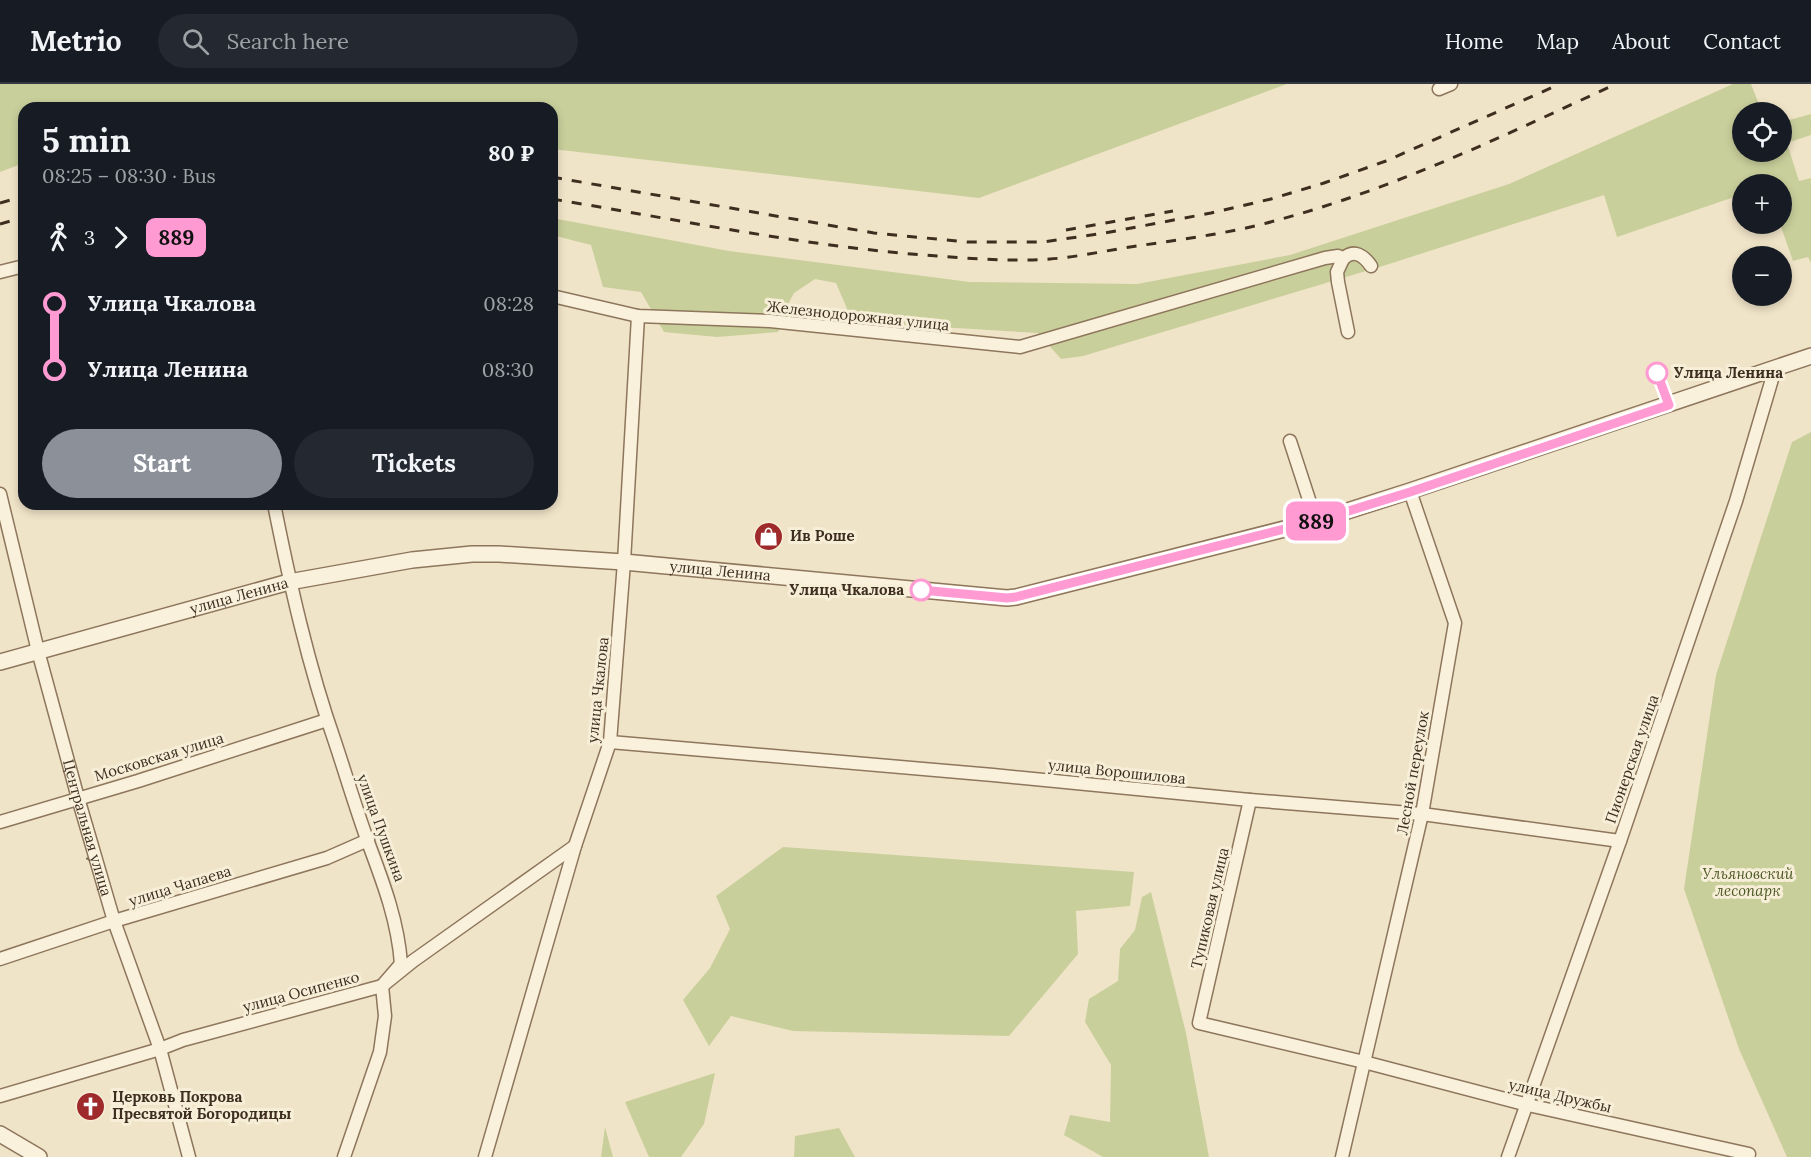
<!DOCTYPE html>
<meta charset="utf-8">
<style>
body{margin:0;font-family:Lora,serif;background:#242831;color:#f1f3f6;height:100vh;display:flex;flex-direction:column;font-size:22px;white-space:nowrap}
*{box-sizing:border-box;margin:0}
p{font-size:20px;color:#9ea1a6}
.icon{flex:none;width:33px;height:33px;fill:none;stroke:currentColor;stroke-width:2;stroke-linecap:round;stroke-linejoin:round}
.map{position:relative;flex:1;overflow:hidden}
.side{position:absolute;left:18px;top:18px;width:540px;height:408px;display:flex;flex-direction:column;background:#171b24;border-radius:18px;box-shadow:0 3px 9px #0003}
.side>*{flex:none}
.badge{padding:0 12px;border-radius:9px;font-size:21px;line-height:39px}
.buttons{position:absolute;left:1732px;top:18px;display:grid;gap:12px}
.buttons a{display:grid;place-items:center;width:60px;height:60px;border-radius:50%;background:#171b24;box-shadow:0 3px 9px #0003;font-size:30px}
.map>.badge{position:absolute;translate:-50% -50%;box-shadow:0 0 0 3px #fff}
.legs{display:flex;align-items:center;gap:9px;height:66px;padding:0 24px;font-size:20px}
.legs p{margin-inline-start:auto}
.headline{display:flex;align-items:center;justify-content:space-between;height:102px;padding:0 24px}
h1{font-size:33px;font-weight:700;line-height:45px}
.primary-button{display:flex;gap:12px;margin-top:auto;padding:12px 24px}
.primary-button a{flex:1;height:69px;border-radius:36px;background:#8c9099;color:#fff;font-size:24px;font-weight:700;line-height:69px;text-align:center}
.primary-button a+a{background:#242831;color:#f1f3f6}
ul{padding:0 24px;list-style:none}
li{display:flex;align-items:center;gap:21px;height:66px;font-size:22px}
li i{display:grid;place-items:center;width:9px;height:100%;margin:0 8px;background:currentColor}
li i::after{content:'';width:15px;height:15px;margin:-8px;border:4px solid;border-radius:50%;background:#171b24}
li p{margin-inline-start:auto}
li:first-child i{background:linear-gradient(#0000 50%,currentColor 0)}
li:last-child i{background:linear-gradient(currentColor 50%,#0000 0)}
header{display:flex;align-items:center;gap:36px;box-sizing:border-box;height:84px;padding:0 30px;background:#171b24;border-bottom:2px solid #363941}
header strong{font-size:28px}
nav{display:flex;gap:33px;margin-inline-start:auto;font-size:21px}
.search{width:420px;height:54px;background:#242831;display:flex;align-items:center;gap:15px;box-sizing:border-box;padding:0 21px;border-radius:33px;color:#9ea1a6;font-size:22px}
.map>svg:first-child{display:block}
.green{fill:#c9cf9b}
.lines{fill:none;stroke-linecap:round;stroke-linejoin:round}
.minor-casing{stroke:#8d765c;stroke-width:15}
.tertiary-casing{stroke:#8d765c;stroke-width:18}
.minor{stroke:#faf1dc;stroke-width:12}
.tertiary{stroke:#faf1dc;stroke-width:15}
.rail{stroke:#3d2e20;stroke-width:3;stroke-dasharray:10 10;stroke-linecap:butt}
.line-1-casing{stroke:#fff;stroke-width:14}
.line-1{stroke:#ff9ad2;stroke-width:9}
.stop-1-dot{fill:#fff;stroke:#ff9ad2;stroke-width:3}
.labels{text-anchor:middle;stroke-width:6;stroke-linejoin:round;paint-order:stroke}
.street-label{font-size:15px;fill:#3d2e20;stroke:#f7eed8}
.stop-label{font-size:15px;font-weight:bold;fill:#3d2e20;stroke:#f7eed8;text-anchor:start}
.poi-label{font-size:15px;font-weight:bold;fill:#3d2e20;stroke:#f7eed8;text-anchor:start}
.park-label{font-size:15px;font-style:italic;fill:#4d5a26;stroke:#f7eed8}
</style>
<header>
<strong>Metrio</strong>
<div class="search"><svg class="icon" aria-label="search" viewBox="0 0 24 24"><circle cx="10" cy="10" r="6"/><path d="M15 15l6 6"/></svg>Search here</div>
<nav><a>Home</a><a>Map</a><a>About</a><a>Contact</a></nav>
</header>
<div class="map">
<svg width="1811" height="1073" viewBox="0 0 1811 1073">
<rect width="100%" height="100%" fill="#f0e4c8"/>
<g class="green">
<polygon points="0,0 1287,0 979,114 552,65 552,24 24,24 24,79 0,88"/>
<polygon points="1733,0 1751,0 1762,28 1743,28 1743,68 1782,68 1782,38 1811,30 1811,51 1787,59 1799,97 1811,94 1811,179 1808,173 1793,177 1780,140 1782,140 1782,100 1743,100 1743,110 1617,153 1604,111 1386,181 1083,272 1061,275 1038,249 873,239 848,227 836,199 815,195 794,209 787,222 778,248 717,253 664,248 641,208 603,203 591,161 552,151 552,134 729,167 970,198 1137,200 1290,171 1509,100"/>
<polygon points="1811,348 1811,1073 1787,1073 1739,965 1684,805 1716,591 1792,358"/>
<polygon points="783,763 1134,788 1130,822 1076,827 1078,870 1009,952 793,947 731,932 709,962 683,916 710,884 730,845 716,812"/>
<polygon points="1151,808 1186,949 1209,1073 1103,1073 1064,1051 1070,1031 1110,1038 1111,981 1085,938 1089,915 1118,897 1120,865 1135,846 1142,813"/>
<polygon points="715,989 704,1040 681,1073 649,1073 625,1018"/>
<polygon points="605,1043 613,1073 601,1073"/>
<polygon points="839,1044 855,1073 794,1073 795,1052"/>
</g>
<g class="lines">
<defs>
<g id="minor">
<polyline points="1439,5 1451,0"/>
<polyline points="1343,175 1337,188 1338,198 1348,248"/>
<polyline points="0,188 24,182"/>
<path d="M 552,212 L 638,232 L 770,237 L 1020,263 L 1325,174 L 1338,172 L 1343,175 C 1354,164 1364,172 1371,182"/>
<polyline points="1290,357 1316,437"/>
<path id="s1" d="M 0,410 L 38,567 L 78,714 L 114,837 L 160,965 L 189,1073"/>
<path d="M 274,420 C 290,500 308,581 335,658 C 346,691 356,725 368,758 C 383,798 398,837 401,880 L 382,902 L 385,932 L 380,968 L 344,1073"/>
<polyline points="610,658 993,691 1250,716 1422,730 1620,757"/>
<polyline points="1250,716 1199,939 1364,978 1528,1021 1749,1070 1748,1073"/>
<polyline points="0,738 138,697 327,636"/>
<polyline points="0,875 114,837 327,774 368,756"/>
<polyline points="0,1012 160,965 183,956 382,902 413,877 575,762"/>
<polyline points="485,1073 575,762 610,658 624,478 638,232"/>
<polyline points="1342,1073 1422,730 1455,539 1410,407"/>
<polyline points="1508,1073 1620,757 1736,417 1775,285"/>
</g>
<g id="tertiary">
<path id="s2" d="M 0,578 L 289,498 L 412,476 L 472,470 L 499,470 L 624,478 L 1007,514 L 1016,513 L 1316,437 L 1410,407 L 1811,272"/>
<polyline points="0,1050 39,1073"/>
</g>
</defs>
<use href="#minor" class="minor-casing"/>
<use href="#tertiary" class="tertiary-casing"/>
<use href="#minor" class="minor"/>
<use href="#tertiary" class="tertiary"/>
<g class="rail">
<polyline points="552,93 874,149 967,158 1043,158 1105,149 1211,129 1271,115 1324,99 1386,77 1560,0"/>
<path d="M 552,115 C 675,135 798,161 923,171 C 965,174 1008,178 1050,175 C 1079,173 1108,166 1137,162 C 1184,155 1232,149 1278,136 C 1396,104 1505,51 1616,0"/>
<polyline points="0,119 24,112"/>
<polyline points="0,140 24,133"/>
<polyline points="1066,146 1173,127"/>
</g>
</g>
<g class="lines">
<defs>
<polyline id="line-1" points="921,506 1007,514 1016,513 1316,437 1410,408 1669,321 1657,289"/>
</defs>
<use href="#line-1" class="line-1-casing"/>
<use href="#line-1" class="line-1"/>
</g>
<defs>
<symbol id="shop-disc" viewBox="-11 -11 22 22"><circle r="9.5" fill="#9e2a2b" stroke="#f7eed8"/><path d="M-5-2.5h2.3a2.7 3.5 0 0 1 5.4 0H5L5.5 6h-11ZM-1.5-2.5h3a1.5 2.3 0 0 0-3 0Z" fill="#fff"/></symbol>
<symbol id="church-disc" viewBox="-11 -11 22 22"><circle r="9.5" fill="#9e2a2b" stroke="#f7eed8"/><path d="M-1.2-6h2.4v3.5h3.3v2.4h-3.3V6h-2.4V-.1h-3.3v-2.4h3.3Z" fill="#fff"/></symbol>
</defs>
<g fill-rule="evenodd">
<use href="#shop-disc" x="752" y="436" width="33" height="33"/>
<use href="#church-disc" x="74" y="1006" width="33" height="33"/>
</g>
<g class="stop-1-dot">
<circle cx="1657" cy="289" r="10"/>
<circle cx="921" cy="506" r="10"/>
</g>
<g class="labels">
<g class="street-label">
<text transform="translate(858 232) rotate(6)" y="5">Железнодорожная улица</text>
<text dy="5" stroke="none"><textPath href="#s2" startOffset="734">улица Ленина</textPath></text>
<text dy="5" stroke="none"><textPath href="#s2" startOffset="248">улица Ленина</textPath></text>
<text transform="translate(598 606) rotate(-84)" y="5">улица Чкалова</text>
<text transform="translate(159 673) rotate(-17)" y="5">Московская улица</text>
<text transform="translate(1632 675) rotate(-71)" y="5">Пионерская улица</text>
<text transform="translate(1117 688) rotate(6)" y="5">улица Ворошилова</text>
<text transform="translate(1413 689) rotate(-80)" y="5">Лесной переулок</text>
<text dy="5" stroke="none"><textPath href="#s1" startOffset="345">Центральная улица</textPath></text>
<text transform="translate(381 744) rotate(70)" y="5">улица Пушкина</text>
<text transform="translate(180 802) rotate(-17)" y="5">улица Чапаева</text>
<text transform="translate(1210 824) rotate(-77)" y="5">Тупиковая улица</text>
<text transform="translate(301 908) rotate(-15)" y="5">улица Осипенко</text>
<text transform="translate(1560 1012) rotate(13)" y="5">улица Дружбы</text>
</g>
<g class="stop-label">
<text x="1674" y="294">Улица Ленина</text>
<text x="904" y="511" text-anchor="end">Улица Чкалова</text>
</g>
<g class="poi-label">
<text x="790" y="457">Ив Роше</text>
<text x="112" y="1018">Церковь Покрова<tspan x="112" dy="17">Пресвятой Богородицы</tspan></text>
</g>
<g class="park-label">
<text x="1748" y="795">Ульяновский<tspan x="1748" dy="17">лесопарк</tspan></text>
</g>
</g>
</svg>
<div class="buttons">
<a><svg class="icon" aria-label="locate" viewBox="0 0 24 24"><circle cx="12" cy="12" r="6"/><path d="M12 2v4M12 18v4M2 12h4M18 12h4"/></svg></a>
<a>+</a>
<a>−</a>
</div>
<b class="badge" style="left:1316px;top:437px;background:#ff9ad2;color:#111">889</b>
<section class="side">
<div class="headline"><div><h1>5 min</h1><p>08:25 – 08:30 · Bus</p></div><b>80 ₽</b></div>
<div class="legs"><svg class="icon" aria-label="walk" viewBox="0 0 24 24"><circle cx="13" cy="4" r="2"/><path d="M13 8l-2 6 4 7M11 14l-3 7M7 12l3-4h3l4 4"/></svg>3<svg class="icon" aria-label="forward" viewBox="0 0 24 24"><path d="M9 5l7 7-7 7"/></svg><b class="badge" style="background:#ff9ad2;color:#111">889</b></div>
<ul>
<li><i style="color:#ff9ad2"></i><b>Улица Чкалова</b><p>08:28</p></li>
<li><i style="color:#ff9ad2"></i><b>Улица Ленина</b><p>08:30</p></li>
</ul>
<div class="primary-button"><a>Start</a><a>Tickets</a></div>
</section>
</div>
